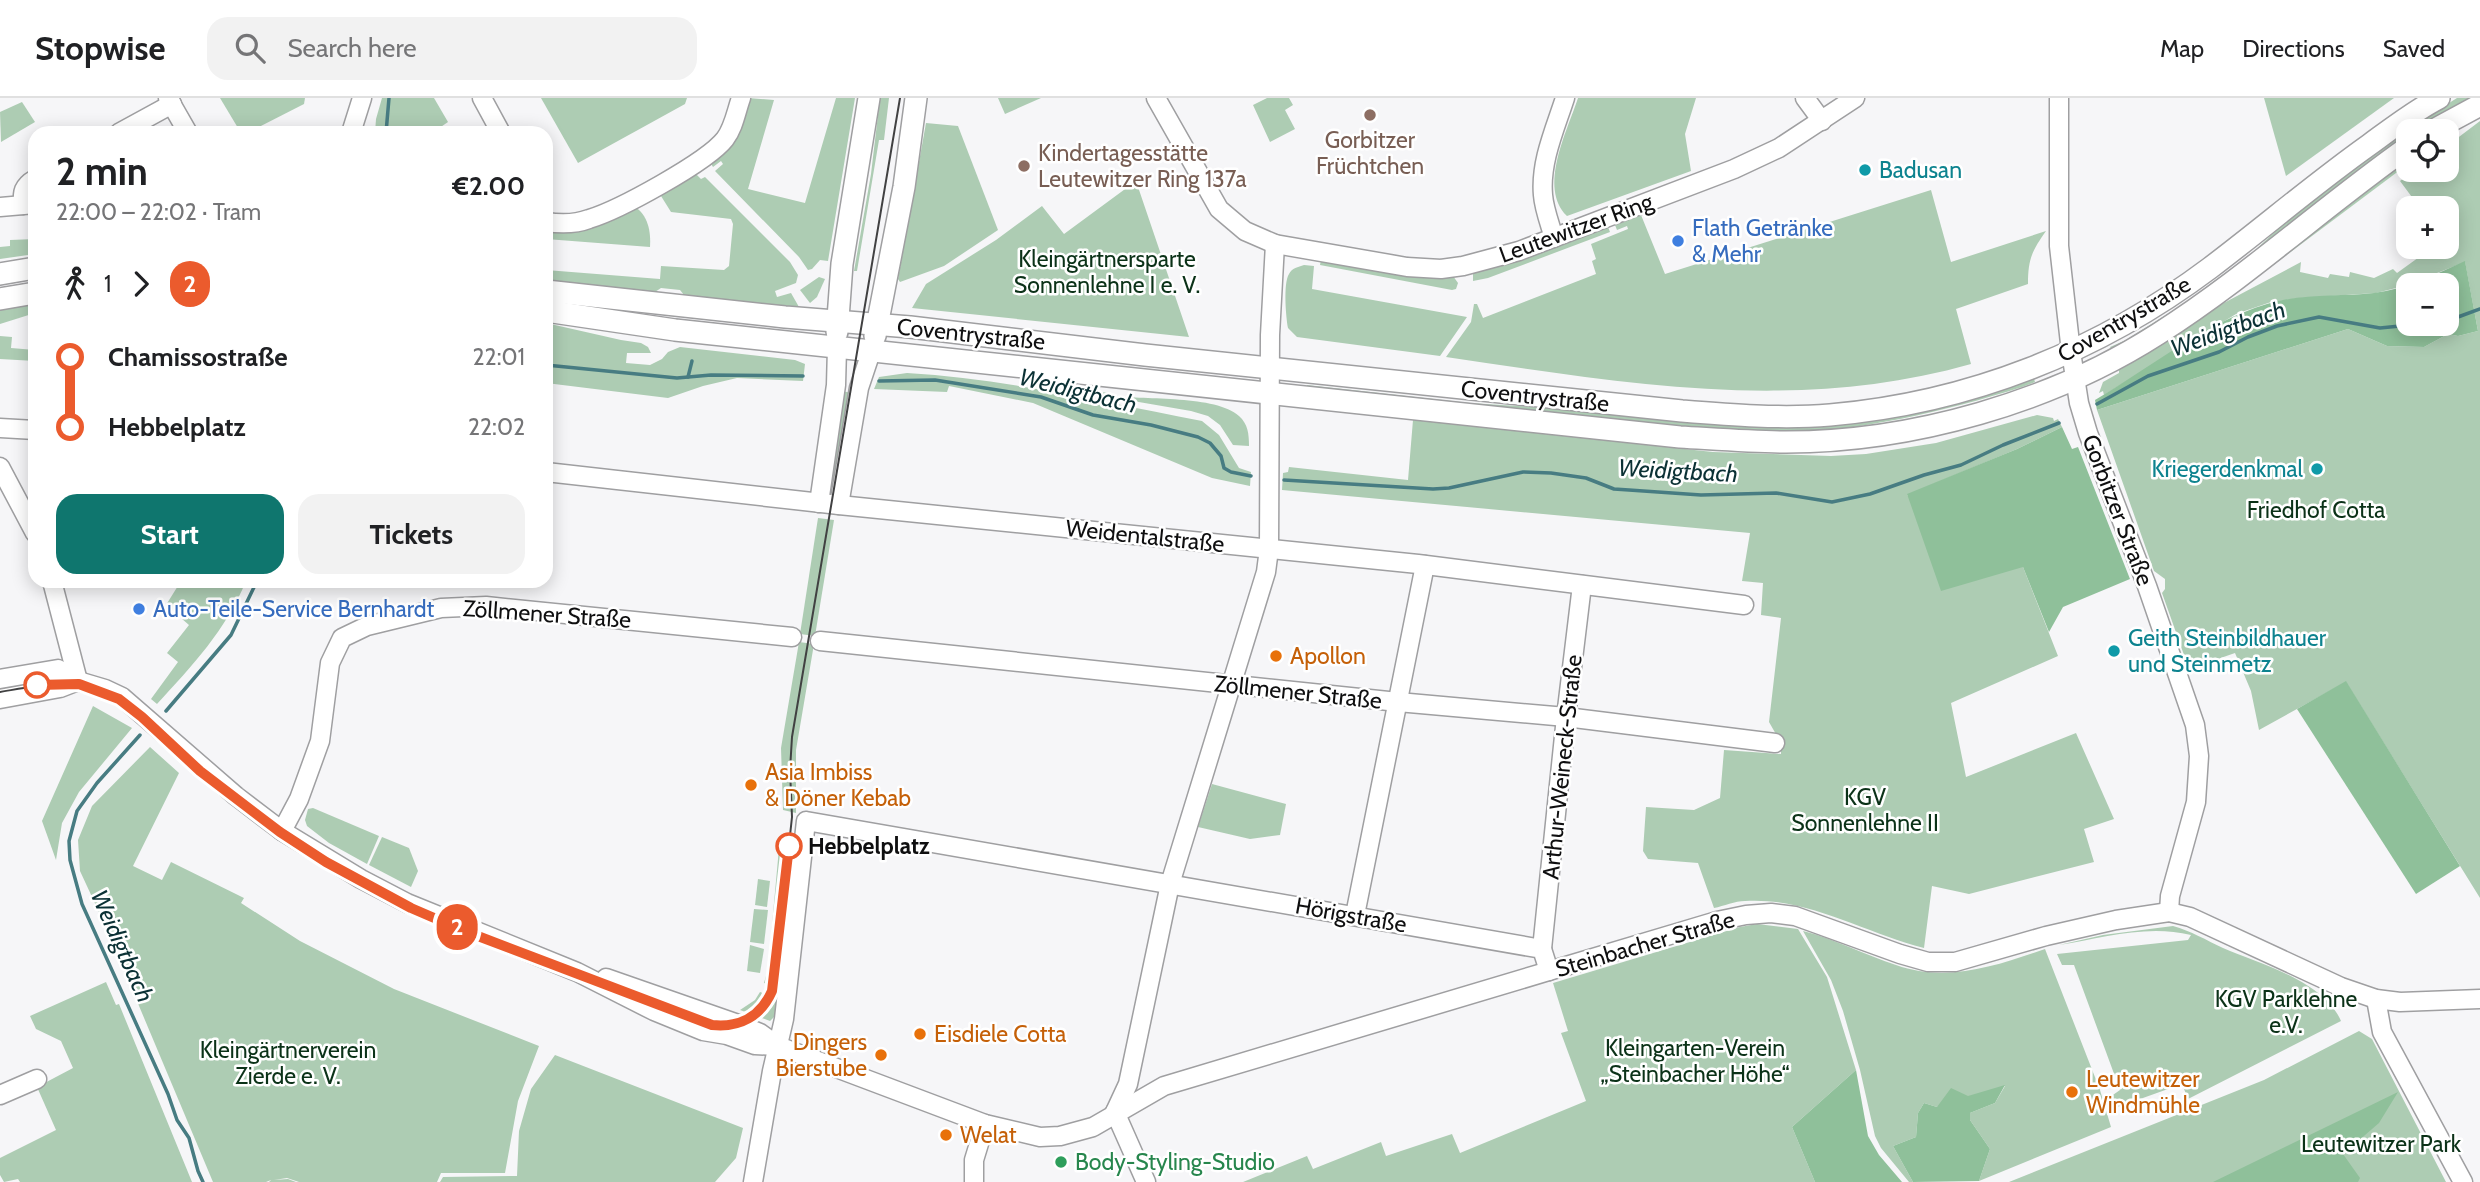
<!DOCTYPE html>
<meta charset="utf-8">
<style>
body{margin:0;font-family:Cabin,sans-serif;background:#f2f2f2;color:#202124;height:100vh;display:flex;flex-direction:column;font-size:26px;white-space:nowrap}
*{box-sizing:border-box;margin:0}
p{font-size:23px;color:#757577}
.icon{flex:none;width:38px;height:38px;fill:none;stroke:currentColor;stroke-width:2;stroke-linecap:round;stroke-linejoin:round}
.map{position:relative;flex:1;overflow:hidden}
.sheet{position:absolute;left:28px;top:28px;width:525px;height:462px;display:flex;flex-direction:column;background:#fff;border-radius:21px;box-shadow:0 4px 18px #0003}
.sheet>*{flex:none}
.badge{padding:0 14px;border-radius:23px;font-size:24px;line-height:46px}
.controls{position:absolute;left:2396px;top:21px;display:grid;gap:14px}
.controls a{display:grid;place-items:center;width:63px;height:63px;border-radius:14px;background:#fff;box-shadow:0 4px 18px #0003;font-size:35px}
.map>.badge{position:absolute;translate:-50% -50%;box-shadow:0 0 0 4px #fff}
.legs{display:flex;align-items:center;gap:10px;height:77px;padding:0 28px;font-size:23px}
.legs p{margin-inline-start:auto}
.headline{display:flex;align-items:center;justify-content:space-between;height:119px;padding:0 28px}
h1{font-size:38px;font-weight:700;line-height:52px}
.button{display:flex;gap:14px;margin-top:auto;padding:14px 28px}
.button a{flex:1;height:80px;border-radius:21px;background:#0f766e;color:#fff;font-size:28px;font-weight:700;line-height:80px;text-align:center}
.button a+a{background:#f2f2f2;color:#202124}
ul{padding:0 28px;list-style:none}
li{display:flex;align-items:center;gap:24px;height:70px;font-size:26px}
li i{display:grid;place-items:center;width:10px;height:100%;margin:0 9px;background:currentColor}
li i::after{content:'';width:18px;height:18px;margin:-9px;border:5px solid;border-radius:50%;background:#fff}
li p{margin-inline-start:auto}
li:first-child i{background:linear-gradient(#0000 50%,currentColor 0)}
li:last-child i{background:linear-gradient(currentColor 50%,#0000 0)}
header{display:flex;align-items:center;gap:42px;box-sizing:border-box;height:98px;padding:0 35px;background:#fff;border-bottom:2px solid #e0e0e0}
header strong{font-size:33px}
nav{display:flex;gap:38px;margin-inline-start:auto;font-size:24px}
.search{width:490px;height:63px;background:#f2f2f2;display:flex;align-items:center;gap:18px;box-sizing:border-box;padding:0 24px;border-radius:21px;color:#757577;font-size:26px}
.map>svg:first-child{display:block}
.green{fill:#adccb3}
.forest{fill:#8fc09a;fill-rule:evenodd}
.lines{fill:none;stroke-linecap:round;stroke-linejoin:round}
.stream{stroke:#477c82;stroke-width:3.5}
.minor-casing{stroke:#9f9fa1;stroke-width:21}
.major-casing{stroke:#9f9fa1;stroke-width:24}
.minor{stroke:#fff;stroke-width:18}
.major{stroke:#fff;stroke-width:21}
.tram{stroke:#414142;stroke-width:2}
.line-1-casing{stroke:#fff;stroke-width:16}
.line-1{stroke:#eb5b2d;stroke-width:10}
.education-dot{fill:#8d6e63;stroke:#fff;stroke-width:2.5}
.culture-dot{fill:#0f9aa8;stroke:#fff;stroke-width:2.5}
.shop-dot{fill:#3f7fe0;stroke:#fff;stroke-width:2.5}
.food-dot{fill:#e8710a;stroke:#fff;stroke-width:2.5}
.stop-1-dot{fill:#fff;stroke:#eb5b2d;stroke-width:3.5}
.leisure-dot{fill:#2e9e5b;stroke:#fff;stroke-width:2.5}
.labels{text-anchor:middle;stroke-width:5;stroke-linejoin:round;paint-order:stroke}
.education-label{font-size:23px;fill:#785e54;stroke:#fff}
.culture-label{font-size:23px;fill:#0d838f;stroke:#fff;text-anchor:start}
.street-label{font-size:23px;fill:#0f0f10;stroke:#fff}
.shop-label{font-size:23px;fill:#366cbe;stroke:#fff;text-anchor:start}
.park-label{font-size:23px;fill:#0b3218;stroke:#fff}
.food-label{font-size:23px;fill:#c56008;stroke:#fff;text-anchor:start}
.stop-label{font-size:23px;font-weight:bold;fill:#0f0f10;stroke:#fff;text-anchor:start}
.leisure-label{font-size:23px;fill:#27864d;stroke:#fff;text-anchor:start}
.water-label{font-size:24px;font-style:italic;fill:#0b3135;stroke:#fff}
</style>
<header>
<strong>Stopwise</strong>
<div class="search"><svg class="icon" aria-label="search" viewBox="0 0 24 24"><circle cx="10" cy="10" r="6"/><path d="M15 15l6 6"/></svg>Search here</div>
<nav><a>Map</a><a>Directions</a><a>Saved</a></nav>
</header>
<div class="map">
<svg width="2480" height="1084" viewBox="0 0 2480 1084">
<rect width="100%" height="100%" fill="#f6f6f8"/>
<g class="green">
<polygon points="220,0 305,0 304,6 247,35 241,35"/>
<polygon points="382,0 434,0 448,24 432,35 375,35 376,21"/>
<polygon points="541,0 687,0 685,6 578,65"/>
<polygon points="748,0 774,2 748,91 805,105 836,0 855,0 828,163 820,162 812,171 808,172 799,159 715,73 723,66 721,63 713,69 710,64"/>
<polygon points="880,0 889,0 884,42 879,42 857,173 854,173 871,76"/>
<polygon points="998,0 1041,0 1005,16"/>
<polygon points="1267,0 1289,0 1293,7 1285,12 1295,31 1270,44 1253,7"/>
<path d="M 1578,0 L 1696,0 L 1685,36 L 1691,73 L 1567,118 C 1538,89 1567,34 1578,0 Z"/>
<polygon points="2264,0 2394,0 2286,78"/>
<polygon points="2457,0 2478,0 2419,33 2408,33 2408,41 2234,174 2113,254 2110,249 2126,242 2185,205 2252,155 2303,108 2371,54"/>
<polygon points="22,4 35,24 1,44 0,14"/>
<polygon points="2480,23 2480,800 2346,584 2259,632 2251,593 2235,555 2189,571 2162,495 2165,491 2165,481 2154,473 2097,312 2348,231 2387,248 2424,249 2448,236 2458,238 2478,233 2465,164 2404,188 2376,195 2300,200 2271,204 2236,216 2104,297 2103,293 2099,295 2103,284 2119,275 2119,269 2203,216 2301,164 2300,174 2328,180 2330,176 2349,179 2350,174 2374,180 2393,171 2397,175 2422,157 2419,151 2423,149 2446,149 2446,110 2420,110 2400,83 2414,72 2446,72 2447,48"/>
<polygon points="926,25 958,28 998,132 944,168 900,184 898,181"/>
<polygon points="2408,61 2408,66 2272,168 2259,175"/>
<polygon points="694,74 701,81 705,79 790,164 798,177 796,185 775,193 777,199 791,195 799,209 781,210 684,197 680,192 661,190 655,194 546,184 546,172 660,181 661,168 724,172 729,168 733,126 731,121 671,114 661,98 661,92"/>
<polygon points="1136,83 1189,239 912,210 926,186 996,142 1042,108 1064,136"/>
<path d="M 1931,92 L 1951,164 L 2046,133 C 2032,153 2028,161 2028,186 L 1956,211 L 1971,266 C 1794,316 1624,285 1446,259 L 1471,224 L 1474,206 L 1477,206 L 1483,220 L 1596,176 L 1592,163 L 1596,161 L 1591,146 L 1628,131 L 1627,128 L 1617,132 L 1615,127 L 1641,117 L 1665,176 Z"/>
<path d="M 634,108 C 648,117 651,133 650,149 L 546,141 L 546,131 Z"/>
<polygon points="1608,129 1610,134 1488,180 1473,183 1473,175 1506,167"/>
<polygon points="35,141 35,156 0,161 0,149 10,148 10,142"/>
<polygon points="1321,162 1453,178 1458,185 1456,191 1452,192 1320,167"/>
<path d="M 1304,167 L 1314,168 L 1312,191 L 1467,219 L 1440,258 L 1297,239 L 1288,230 C 1286,219 1283,185 1289,176 C 1292,170 1298,169 1304,167 Z"/>
<polygon points="819,179 825,181 817,199 810,205 800,192"/>
<polygon points="35,204 35,215 0,226 0,210"/>
<polygon points="546,225 621,242 641,245 648,249 651,255 627,255 626,265 650,267 662,261 668,254 680,249 795,262 805,266 803,283 737,280 703,288 668,300 546,285"/>
<polygon points="0,238 12,239 11,250 35,252 35,263 0,261"/>
<path d="M 907,275 C 1007,281 1104,304 1202,323 L 1219,337 L 1239,370 L 1251,374 L 1250,388 L 1212,380 L 1033,305 L 949,288 L 947,294 L 874,291 L 879,279 Z"/>
<path d="M 2033,278 L 2035,284 L 2022,289 C 1937,316 1849,335 1760,337 L 1307,293 L 1307,287 L 1470,305 L 1579,312 L 1736,327 Z"/>
<path d="M 1077,291 L 1109,295 L 1115,298 C 1145,302 1216,297 1239,318 C 1248,326 1249,336 1249,348 L 1233,347 L 1220,327 L 1208,318 L 1191,313 L 1104,298 Z"/>
<polygon points="841,293 853,295 840,381 827,379"/>
<path d="M 2037,317 L 2053,320 L 2054,323 L 2058,321 L 2062,329 L 2017,351 L 1907,397 L 2023,469 L 2058,558 L 1951,605 L 1966,679 L 2076,635 L 2114,721 L 2084,731 L 2094,764 L 1969,796 L 1932,788 L 1924,850 C 1864,835 1808,799 1745,803 C 1735,803 1724,808 1714,810 L 1698,765 L 1648,761 L 1643,753 L 1646,709 L 1694,712 L 1720,700 L 1724,652 L 1781,656 L 1781,645 L 1769,624 L 1781,520 L 1761,517 L 1763,485 L 1742,483 L 1750,435 L 1282,392 L 1283,375 L 1288,374 L 1289,369 L 1408,382 L 1413,322 L 1713,354 L 1831,358 L 1866,356 L 1936,345 Z"/>
<polygon points="818,420 834,422 815,538 800,536"/>
<path d="M 181,483 L 246,483 C 226,532 192,568 157,606 L 151,601 L 178,564 L 167,555 L 189,527 L 166,507 Z"/>
<polygon points="799,544 814,546 796,652 796,715 783,712 781,650"/>
<polygon points="93,608 132,630 79,694 62,725 56,762 42,723"/>
<polygon points="150,649 179,675 133,768 162,782 171,764 244,800 241,805 300,843 394,891 539,948 518,1003 505,1075 441,1075 437,1084 299,1084 287,1080 274,1082 288,1081 296,1084 269,1084 271,1082 266,1084 213,1084 105,827 80,773 78,742 92,708"/>
<polygon points="1212,686 1286,706 1280,737 1250,741 1198,729"/>
<polygon points="313,710 379,738 367,766 329,745 307,728 305,722 308,711"/>
<polygon points="382,739 409,750 418,773 411,789 369,767"/>
<polygon points="780,739 793,740 777,889 764,885 768,871"/>
<polygon points="758,781 770,783 767,809 755,807"/>
<polygon points="754,811 768,812 764,846 750,844"/>
<polygon points="1757,826 1798,831 1827,879 1856,972 1792,1029 1815,1084 1243,1084 1307,1058 1313,1071 1381,1044 1386,1058 1452,1036 1460,1055 1586,1003 1561,935 1568,933 1553,885 1740,829"/>
<path d="M 2173,828 C 2191,833 2206,842 2223,850 C 2260,866 2324,883 2341,923 L 2188,1001 L 2182,986 L 2115,1010 L 2110,999 L 2120,992 L 2074,867 L 2062,867 L 2057,856 L 2188,842 L 2191,837 C 2147,826 2103,840 2059,847 L 2103,837 Z"/>
<path d="M 1803,833 C 1835,841 1865,857 1896,867 C 1947,885 1996,868 2045,851 L 2100,992 L 2111,1029 L 1979,1083 L 1990,1051 L 1970,1022 L 1970,1015 L 1995,1005 L 2005,988 L 1937,1009 L 1924,1005 L 1918,1015 L 1916,1039 L 1893,1048 L 1913,1084 L 1909,1084 L 1881,1050 L 1875,1038 L 1860,972 L 1843,913 L 1831,882 Z"/>
<polygon points="750,847 764,851 760,875 747,873"/>
<polygon points="106,884 116,907 119,906 192,1084 20,1084 18,1081 4,1084 0,1077 0,1060 56,1032 37,989 73,970 61,943 36,931 30,918"/>
<polygon points="760,894 777,900 775,918 770,923 740,912 755,902"/>
<polygon points="2359,933 2372,941 2446,1084 2009,1084 2264,982"/>
<polygon points="555,957 743,1030 736,1060 715,1084 440,1084 443,1079 517,1078 519,1033 531,991"/>
</g>
<g class="forest">
<path d="M 2465,163 L 2478,233 L 2458,238 L 2448,236 L 2424,249 L 2387,248 L 2348,231 L 2097,312 L 2095,302 C 2151,269 2204,225 2267,206 C 2302,195 2339,199 2374,195 C 2406,191 2436,176 2465,163 ZM 2408,187 L 2446,187 L 2446,226 L 2408,226 Z"/>
<polygon points="2062,329 2072,351 2078,349 2130,481 2063,509 2049,534 2023,469 1941,493 1907,396 2017,351"/>
<polygon points="2346,583 2460,768 2416,796 2297,611"/>
<polygon points="1856,972 1868,1038 1879,1057 1902,1084 1815,1084 1792,1029"/>
<polygon points="2005,987 1995,1005 1970,1015 1970,1022 1990,1051 1979,1083 1913,1084 1893,1048 1916,1039 1918,1015 1924,1005 1937,1009 1951,990 1968,998"/>
<polygon points="2398,994 2379,1025 2343,1056 2360,1080 2358,1084 2213,1084"/>
</g>
<g class="lines">
<g class="stream">
<polyline points="386,35 389,0"/>
<polyline points="2446,221 2458,219 2480,211"/>
<polyline points="546,267 677,280 711,277 803,278"/>
<polyline points="688,279 692,263"/>
<polyline points="879,283 935,282 1041,299 1093,317 1151,327 1198,339 1210,345 1221,358 1224,370 1231,374 1251,378"/>
<polyline points="2097,306 2148,278 2219,254 2248,239 2277,228 2319,219 2380,230 2420,226"/>
<polyline points="1284,382 1433,391 1449,390 1523,374 1551,375 1586,380 1614,391 1629,392 1701,397 1776,395 1832,404 1870,396 1924,377 1961,367 2003,347 2059,325"/>
<polyline points="166,613 231,537 257,483"/>
<polyline points="140,637 97,685 77,713 69,743 70,762 82,806 168,996 177,1022 189,1040 198,1073 203,1084"/>
</g>
<defs>
<g id="minor">
<polyline points="168,0 188,35"/>
<polyline points="482,0 501,35"/>
<polyline points="1156,0 1219,111 1245,133 1275,146 1407,169 1441,171 1463,168 1519,153 1734,71 1779,50 1855,0"/>
<polyline points="1805,0 1822,23"/>
<polyline points="2059,0 2059,148 2071,254 2079,305 2088,335 2147,488 2195,627 2199,658 2196,704 2170,798 2169,814"/>
<polyline points="119,35 172,6"/>
<polyline points="351,35 362,0"/>
<path d="M 23,107 C 22,94 23,88 35,81"/>
<polyline points="0,109 35,106"/>
<path d="M 546,124 C 560,126 576,126 589,121 C 619,112 707,64 725,41 C 734,29 736,14 741,0"/>
<path d="M 1554,140 C 1550,126 1544,111 1543,97 C 1540,64 1555,31 1565,0"/>
<polyline points="0,330 35,332"/>
<polyline points="0,369 35,435"/>
<polyline points="546,374 839,407 1418,466 1744,507"/>
<polyline points="819,405 836,287 837,250"/>
<polyline points="839,407 859,290 871,254"/>
<polyline points="52,483 78,583"/>
<polyline points="820,543 1398,604 1566,619 1775,645"/>
<polyline points="0,581 58,571 78,583 105,591 122,599 236,698 282,733 361,781 407,805 577,874 654,913 703,933 727,937 755,947 778,948 985,1026 1040,1039 1060,1038 1093,1029 1164,988 1549,873 1717,823 1746,817 1771,815 1795,818 1900,856 1928,864 1955,864 2046,838 2116,822 2169,814 2190,819 2341,889 2376,901 2400,904 2480,901"/>
<polyline points="0,601 60,590 78,583"/>
<polyline points="282,733 299,701 320,643 330,565 342,540 367,528 441,510 486,508 792,539"/>
<polyline points="1355,817 1425,467"/>
<polyline points="1542,851 1566,619 1582,487"/>
<polyline points="606,880 738,926 760,935 778,948"/>
<polyline points="2376,901 2382,934 2463,1084"/>
<polyline points="0,997 37,981"/>
<polyline points="1115,1014 1128,986 1170,786 1266,474 1269,451 1270,237 1275,146"/>
<polyline points="1115,1014 1146,1084"/>
<polyline points="753,1084 772,973 784,921 806,723 1542,851 1549,873"/>
<polyline points="974,1084 974,1062 985,1026"/>
</g>
<g id="major">
<polyline points="2432,33 2480,7"/>
<polyline points="0,176 35,170"/>
<path d="M 546,193 L 785,219 L 910,229 L 1145,257 L 1682,313 C 1731,317 1781,321 1830,317 C 1969,305 2098,254 2210,170 C 2263,130 2314,86 2369,47 C 2391,31 2414,13 2439,0"/>
<polyline points="0,201 35,195"/>
<path d="M 546,213 L 675,232 L 1680,339 C 1715,341 1751,344 1786,344 C 1912,344 2052,304 2158,236 C 2246,180 2323,109 2408,49"/>
<polyline points="837,234 842,166 869,0"/>
<polyline points="875,238 904,89 916,0"/>
</g>
</defs>
<use href="#minor" class="minor-casing"/>
<use href="#major" class="major-casing"/>
<use href="#minor" class="minor"/>
<use href="#major" class="major"/>
<path class="tram" d="M 0,594 C 36,588 69,580 104,594 C 141,609 169,645 198,671 C 236,705 279,734 322,762 C 387,803 458,830 529,858 C 587,880 644,903 702,925 C 735,933 765,919 774,886 L 792,719 L 790,672 L 792,639 L 900,0"/>
</g>
<g class="lines">
<defs>
<path id="line-1" d="M 37,587 L 79,586 L 119,601 L 142,619 L 200,673 L 280,734 L 326,764 L 411,810 L 462,832 L 712,927 C 740,930 761,918 772,893 L 789,748"/>
</defs>
<use href="#line-1" class="line-1-casing"/>
<use href="#line-1" class="line-1"/>
</g>
<g class="education-dot">
<circle cx="1370" cy="17" r="7"/>
<circle cx="1024" cy="68" r="7"/>
</g>
<g class="culture-dot">
<circle cx="1865" cy="72" r="7"/>
<circle cx="2317" cy="371" r="7"/>
<circle cx="2114" cy="553" r="7"/>
</g>
<g class="shop-dot">
<circle cx="1678" cy="143" r="7"/>
<circle cx="139" cy="511" r="7"/>
</g>
<g class="food-dot">
<circle cx="1276" cy="558" r="7"/>
<circle cx="751" cy="687" r="7"/>
<circle cx="920" cy="936" r="7"/>
<circle cx="881" cy="957" r="7"/>
<circle cx="2072" cy="994" r="7"/>
<circle cx="946" cy="1037" r="7"/>
</g>
<g class="stop-1-dot">
<circle cx="37" cy="587" r="12"/>
<circle cx="789" cy="748" r="12"/>
</g>
<circle class="leisure-dot" cx="1061" cy="1064" r="7"/>
<g class="labels">
<g class="education-label">
<text x="1370" y="50">Gorbitzer<tspan x="1370" dy="26">Früchtchen</tspan></text>
<text x="1038" y="63" text-anchor="start">Kindertagesstätte<tspan x="1038" dy="26">Leutewitzer Ring 137a</tspan></text>
</g>
<g class="culture-label">
<text x="1879" y="80">Badusan</text>
<text x="2303" y="379" text-anchor="end">Kriegerdenkmal</text>
<text x="2128" y="548">Geith Steinbildhauer<tspan x="2128" dy="26">und Steinmetz</tspan></text>
</g>
<g class="street-label">
<text transform="translate(1576 130) rotate(-20)" y="8">Leutewitzer Ring</text>
<text transform="translate(2124 221) rotate(-30)" y="8">Coventrystraße</text>
<text transform="translate(971 236) rotate(6)" y="8">Coventrystraße</text>
<text transform="translate(1535 298) rotate(6)" y="8">Coventrystraße</text>
<text transform="translate(2118 412) rotate(69)" y="8">Gorbitzer Straße</text>
<text transform="translate(1145 438) rotate(6)" y="8">Weidentalstraße</text>
<text transform="translate(547 516) rotate(4)" y="8">Zöllmener Straße</text>
<text transform="translate(1298 594) rotate(6)" y="8">Zöllmener Straße</text>
<text transform="translate(1562 669) rotate(-84)" y="8">Arthur-Weineck-Straße</text>
<text transform="translate(1351 817) rotate(10)" y="8">Hörigstraße</text>
<text transform="translate(1645 846) rotate(-16)" y="8">Steinbacher Straße</text>
</g>
<g class="shop-label">
<text x="1692" y="138">Flath Getränke<tspan x="1692" dy="26">&amp; Mehr</tspan></text>
<text x="153" y="519">Auto-Teile-Service Bernhardt</text>
</g>
<g class="park-label">
<text x="1107" y="169">Kleingärtnersparte<tspan x="1107" dy="26">Sonnenlehne I e. V.</tspan></text>
<text x="2316" y="420">Friedhof Cotta</text>
<text x="1865" y="707">KGV<tspan x="1865" dy="26">Sonnenlehne II</tspan></text>
<text x="2286" y="909">KGV Parklehne<tspan x="2286" dy="26">e.V.</tspan></text>
<text x="1695" y="958">Kleingarten-Verein<tspan x="1695" dy="26">„Steinbacher Höhe“</tspan></text>
<text x="288" y="960">Kleingärtnerverein<tspan x="288" dy="26">Zierde e. V.</tspan></text>
<text x="2381" y="1054">Leutewitzer Park</text>
</g>
<g class="food-label">
<text x="1290" y="566">Apollon</text>
<text x="765" y="682">Asia Imbiss<tspan x="765" dy="26">&amp; Döner Kebab</tspan></text>
<text x="934" y="944">Eisdiele Cotta</text>
<text x="867" y="952" text-anchor="end">Dingers<tspan x="867" dy="26">Bierstube</tspan></text>
<text x="2086" y="989">Leutewitzer<tspan x="2086" dy="26">Windmühle</tspan></text>
<text x="960" y="1045">Welat</text>
</g>
<g class="stop-label">
<text x="808" y="756">Hebbelplatz</text>
</g>
<g class="leisure-label">
<text x="1075" y="1072">Body-Styling-Studio</text>
</g>
<g class="water-label">
<text transform="translate(2228 231) rotate(-20)" y="8">Weidigtbach</text>
<text transform="translate(1078 293) rotate(14)" y="8">Weidigtbach</text>
<text transform="translate(1678 373) rotate(3)" y="8">Weidigtbach</text>
<text transform="translate(122 848) rotate(66)" y="8">Weidigtbach</text>
</g>
</g>
</svg>
<div class="controls">
<a><svg class="icon" aria-label="locate" viewBox="0 0 24 24"><circle cx="12" cy="12" r="6"/><path d="M12 2v4M12 18v4M2 12h4M18 12h4"/></svg></a>
<a>+</a>
<a>−</a>
</div>
<b class="badge" style="left:457px;top:829px;background:#eb5b2d;color:#fff">2</b>
<section class="sheet">
<div class="headline"><div><h1>2 min</h1><p>22:00 – 22:02 · Tram</p></div><b>€2.00</b></div>
<div class="legs"><svg class="icon" aria-label="walk" viewBox="0 0 24 24"><circle cx="13" cy="4" r="2"/><path d="M13 8l-2 6 4 7M11 14l-3 7M7 12l3-4h3l4 4"/></svg>1<svg class="icon" aria-label="forward" viewBox="0 0 24 24"><path d="M9 5l7 7-7 7"/></svg><b class="badge" style="background:#eb5b2d;color:#fff">2</b></div>
<ul>
<li><i style="color:#eb5b2d"></i><b>Chamissostraße</b><p>22:01</p></li>
<li><i style="color:#eb5b2d"></i><b>Hebbelplatz</b><p>22:02</p></li>
</ul>
<div class="button"><a>Start</a><a>Tickets</a></div>
</section>
</div>
